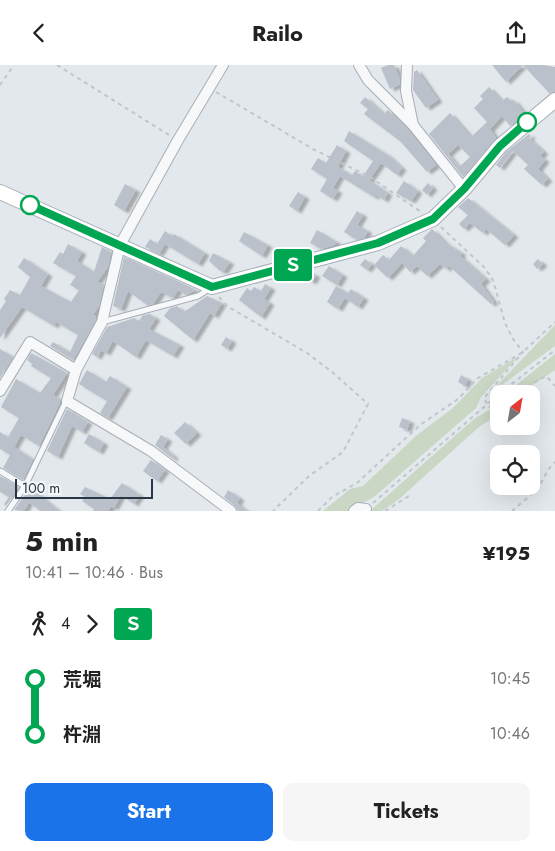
<!DOCTYPE html>
<meta charset="utf-8">
<style>
body{margin:0;font-family:Jost,"Noto Sans JP",sans-serif;background:#f6f6f6;color:#222;height:100vh;display:flex;flex-direction:column;font-size:19px;white-space:nowrap}
*{box-sizing:border-box;margin:0}
p{font-size:16px;color:#767676}
.icon{flex:none;width:28px;height:28px;fill:none;stroke:currentColor;stroke-width:2;stroke-linecap:round;stroke-linejoin:round}
.map{position:relative;height:446px;overflow:hidden}
.panel{display:flex;flex-direction:column;background:#fff;flex:1}
.panel>*{flex:none}
.badge{padding:0 10px;border-radius:4px;font-size:18px;line-height:32px}
.needle{width:32px;rotate:31deg}
.controls{position:absolute;left:490px;top:320px;display:grid;gap:10px}
.controls a{display:grid;place-items:center;width:50px;height:50px;border-radius:10px;background:#fff;box-shadow:0 5px 20px #0002;font-size:25px}
.scale{position:absolute;left:15px;bottom:12px;width:138px;box-sizing:border-box;padding-left:5px;border:2px solid #293647;border-top:0;font-size:14px;line-height:18px;white-space:nowrap;color:#293647;-webkit-text-stroke:4px #f4f6f9;paint-order:stroke}
.map>.badge{position:absolute;translate:-50% -50%;box-shadow:0 0 0 2px #fff}
.legs{display:flex;align-items:center;gap:8px;height:55px;padding:0 25px;font-size:16px}
.legs p{margin-inline-start:auto}
.headline{display:flex;align-items:center;justify-content:space-between;height:85px;padding:0 25px}
h1{font-size:28px;font-weight:700;line-height:38px}
.primary-button{display:flex;gap:10px;margin-top:auto;padding:10px 25px}
.primary-button a{flex:1;height:58px;border-radius:10px;background:#1a73e8;color:#fff;font-size:20px;font-weight:700;line-height:58px;text-align:center}
.primary-button a+a{background:#f6f6f6;color:#222}
ul{padding:0 25px;list-style:none}
li{display:flex;align-items:center;gap:18px;height:55px;font-size:19px}
li i{display:grid;place-items:center;width:8px;height:100%;margin:0 6px;background:currentColor}
li i::after{content:'';width:12px;height:12px;margin:-6px;border:4px solid;border-radius:50%;background:#fff}
li p{margin-inline-start:auto}
li:first-child i{background:linear-gradient(#0000 50%,currentColor 0)}
li:last-child i{background:linear-gradient(currentColor 50%,#0000 0)}
header{display:flex;justify-content:space-between;align-items:center;height:65px;padding:0 25px;background:#fff;font-size:22px;font-weight:700}
.map>svg:first-child{display:block}
.green{fill:#cad7c4}
.building{fill:#bac1cb;fill-rule:evenodd;filter:url(#shadow)}
.lines{fill:none;stroke-linecap:round;stroke-linejoin:round}
.lane-casing{stroke:#a7afb7;stroke-width:7}
.street-casing{stroke:#a7afb7;stroke-width:12}
.secondary-casing{stroke:#a7afb7;stroke-width:16}
.path{stroke:#c1c6cb;stroke-width:2;stroke-dasharray:4 4;stroke-linecap:butt}
.lane{stroke:#f7f8fa;stroke-width:5}
.street{stroke:#f7f8fa;stroke-width:10}
.secondary{stroke:#fff;stroke-width:14}
.line-1-casing{stroke:#fff;stroke-width:11}
.line-1{stroke:#00a651;stroke-width:8}
.stop-1-dot{fill:#fff;stroke:#00a651;stroke-width:2.5}
</style>
<header><svg class="icon" aria-label="back" viewBox="0 0 24 24"><path d="M15 5l-7 7 7 7"/></svg>Railo<svg class="icon" aria-label="share" viewBox="0 0 24 24"><path d="M12 15V3M7 8l5-5 5 5M5 13v7h14v-7"/></svg></header>
<div class="map">
<svg width="555" height="446" viewBox="0 0 555 446">
<defs>
<filter id="shadow"><feDropShadow dx="4.5" dy="2.5" stdDeviation="1" flood-color="#0004"/></filter>
</defs>
<rect width="100%" height="100%" fill="#e3e8ec"/>
<g class="green">
<polygon points="555,260 555,281 487,331"/>
<path d="M 555,289 L 555,305 C 540,315 523,329 505,329 Z"/>
<polygon points="519,291 481,332 476,343 374,432 348,446 323,446 350,424 363,421 417,370 453,343 482,313"/>
<polygon points="499,339 499,349 479,362 398,435 382,446 370,446 474,354"/>
</g>
<g class="building">
<polygon points="388,0 394,0 400,14 399,20 390,24 381,3"/>
<polygon points="492,0 543,0 555,2 555,26 549,28 523,0 506,17"/>
<polygon points="417,5 438,35 426,43 413,25 414,7"/>
<path d="M 489,22 L 502,36 L 507,32 L 512,36 L 514,35 L 525,49 L 510,61 L 502,51 L 490,64 L 496,73 L 463,112 L 429,69 L 450,48 L 471,72 L 487,57 L 474,43 L 483,34 L 480,31 ZM 458,80 L 470,92 L 459,102 L 448,89 Z"/>
<polygon points="365,32 384,49 388,45 408,65 436,100 427,107 400,76 364,49 368,44 360,38"/>
<polygon points="349,66 388,90 402,103 397,110 381,98 369,115 388,128 384,135 376,130 374,132 340,111 333,123 338,126 333,134 320,126 327,114 311,104 318,93 326,98 337,80 346,86 338,102 352,110 355,106 363,111 373,96 344,76"/>
<polygon points="529,69 531,71 529,73 544,87 540,91 545,95 538,104 548,114 542,120 524,104 528,100 513,86 500,103 496,100 506,87"/>
<polygon points="404,116 418,126 411,136 396,128"/>
<polygon points="428,118 433,123 427,130 422,125"/>
<polygon points="125,119 136,125 124,146 114,140"/>
<polygon points="298,127 305,132 297,146 289,141"/>
<polygon points="468,133 514,170 505,180 486,164 483,168 470,158 464,164 459,159 468,150 458,142"/>
<polygon points="357,146 363,150 357,160 368,166 364,173 357,175 344,167"/>
<polygon points="432,164 446,178 462,188 460,191 486,214 481,219 494,237 491,239 449,201 446,204 440,199 427,211 417,201 410,207 402,198 388,213 374,200 383,190 389,195 401,181 413,191 426,176 423,173"/>
<polygon points="317,165 337,177 334,180 321,184 310,178"/>
<polygon points="165,166 172,171 174,169 205,188 198,199 165,179 159,189 145,182 150,174 157,179"/>
<polygon points="244,167 268,180 262,191 239,176"/>
<polygon points="68,179 82,187 77,196 94,207 102,182 111,187 108,202 97,217 104,219 99,241 93,250 96,251 96,255 73,295 50,281 53,277 70,287 78,270 56,257 54,261 22,242 0,273 0,245 6,236 4,234 10,225 20,230 30,212 18,202 24,193 48,209 41,221 71,237 79,225 70,220 76,211 53,198 60,187 63,189"/>
<polygon points="213,188 230,197 224,206 220,206 209,196"/>
<polygon points="124,192 184,219 196,225 186,230 178,225 173,233 161,227 153,239 147,240 128,226 121,244 113,241"/>
<polygon points="365,194 372,199 367,205 360,200"/>
<polygon points="538,194 543,199 537,204 533,199"/>
<polygon points="329,201 343,210 337,220 322,211"/>
<polygon points="308,206 316,210 312,217 304,212"/>
<polygon points="265,219 271,223 264,234 270,238 261,252 239,235 247,223 251,226 254,222 261,226"/>
<polygon points="336,221 348,228 338,244 327,237"/>
<polygon points="351,224 364,233 358,242 345,233"/>
<polygon points="207,231 222,238 214,251 210,248 193,275 164,251 170,243 177,241 184,247"/>
<polygon points="150,249 156,253 149,264 180,280 173,291 146,275 136,292 113,276 106,288 101,285 97,292 92,289 107,262 134,253 139,256 143,250"/>
<polygon points="226,272 232,276 227,284 221,280"/>
<polygon points="0,284 13,292 0,313"/>
<polygon points="31,288 67,308 53,330 60,334 60,338 39,381 21,370 14,382 33,394 23,415 3,403 10,390 0,384 0,367 8,372 19,353 1,342 16,314 40,328 51,313 31,301 32,299 27,295"/>
<polygon points="87,305 106,317 110,311 127,322 108,353 100,348 107,336 79,319"/>
<polygon points="461,310 468,314 465,321 458,317"/>
<polygon points="67,344 88,357 82,367 72,361 58,392 47,386"/>
<polygon points="402,353 410,356 407,365 399,362"/>
<polygon points="185,357 197,368 186,379 174,368"/>
<polygon points="89,369 104,378 99,387 84,378"/>
<polygon points="161,370 168,374 163,382 174,391 173,394 155,380"/>
<polygon points="151,395 165,405 157,416 143,406"/>
<polygon points="0,411 19,422 6,441 4,439 9,432 0,427"/>
<polygon points="122,418 140,430 134,439 121,430 114,443 111,441 108,446 93,446 94,444 82,436 85,432 80,429 85,422 110,434"/>
<polygon points="28,425 33,428 35,426 59,446 40,446 29,437 24,446 14,445"/>
<polygon points="228,425 240,433 237,438 247,446 238,446 235,441 224,432"/>
</g>
<g class="lines">
<defs>
<g id="lane">
<polyline points="102,257 198,231 209,224"/>
<polyline points="0,406 25,421"/>
<polyline points="8,446 25,421 66,336"/>
</g>
<g id="street">
<polyline points="223,0 178,75 120,180 102,257 76,305 67,336 151,386 231,446"/>
<polyline points="359,0 368,15 413,60 464,124"/>
<polyline points="407,0 406,26 413,60"/>
<polyline points="0,326 30,277 76,305"/>
<polyline points="354,446 358,443 366,444"/>
</g>
<polyline id="secondary" points="0,127 212,222 378,178 433,154 464,124 500,81 555,35"/>
</defs>
<use href="#lane" class="lane-casing"/>
<use href="#street" class="street-casing"/>
<use href="#secondary" class="secondary-casing"/>
<g class="path">
<polyline points="57,0 169,70"/>
<polyline points="0,20 14,0"/>
<polyline points="216,27 313,84 370,112 421,147"/>
<polyline points="441,162 484,202 493,215 505,258 513,274 523,287 484,333 489,342 499,337"/>
<polyline points="219,232 227,241 307,288 332,307 368,339 343,387 309,411 273,446"/>
<polyline points="499,329 555,285"/>
<polyline points="513,329 546,311 555,321"/>
<polyline points="373,438 499,329"/>
<polyline points="318,446 332,432 357,418 420,360 458,334 478,313 523,287 555,257"/>
<polyline points="385,446 412,429"/>
<path d="M 512,446 C 520,439 529,432 537,424 C 544,415 546,405 555,397"/>
</g>
<use href="#lane" class="lane"/>
<use href="#street" class="street"/>
<use href="#secondary" class="secondary"/>
</g>
<g class="lines">
<defs>
<polyline id="line-1" points="30,140 212,222 378,178 433,154 464,124 500,81 527,57"/>
</defs>
<use href="#line-1" class="line-1-casing"/>
<use href="#line-1" class="line-1"/>
</g>
<g class="stop-1-dot">
<circle cx="527" cy="57" r="9"/>
<circle cx="30" cy="140" r="9"/>
</g>
</svg>
<div class="controls">
<a><svg class="needle" viewBox="-14 -14 28 28"><path d="M0-13l5 13h-10z" fill="#e53935"/><path d="M0 13l5-13h-10z" fill="#767676"/></svg></a>
<a><svg class="icon" aria-label="locate" viewBox="0 0 24 24"><circle cx="12" cy="12" r="6"/><path d="M12 2v4M12 18v4M2 12h4M18 12h4"/></svg></a>
</div>
<div class="scale">100 m</div>
<b class="badge" style="left:293px;top:200px;background:#00a651;color:#fff">Ｓ</b>
</div>
<section class="panel">
<div class="headline"><div><h1>5 min</h1><p>10:41 – 10:46 · Bus</p></div><b>¥195</b></div>
<div class="legs"><svg class="icon" aria-label="walk" viewBox="0 0 24 24"><circle cx="13" cy="4" r="2"/><path d="M13 8l-2 6 4 7M11 14l-3 7M7 12l3-4h3l4 4"/></svg>4<svg class="icon" aria-label="forward" viewBox="0 0 24 24"><path d="M9 5l7 7-7 7"/></svg><b class="badge" style="background:#00a651;color:#fff">Ｓ</b></div>
<ul>
<li><i style="color:#00a651"></i><b>荒堀</b><p>10:45</p></li>
<li><i style="color:#00a651"></i><b>杵淵</b><p>10:46</p></li>
</ul>
<div class="primary-button"><a>Start</a><a>Tickets</a></div>
</section>
